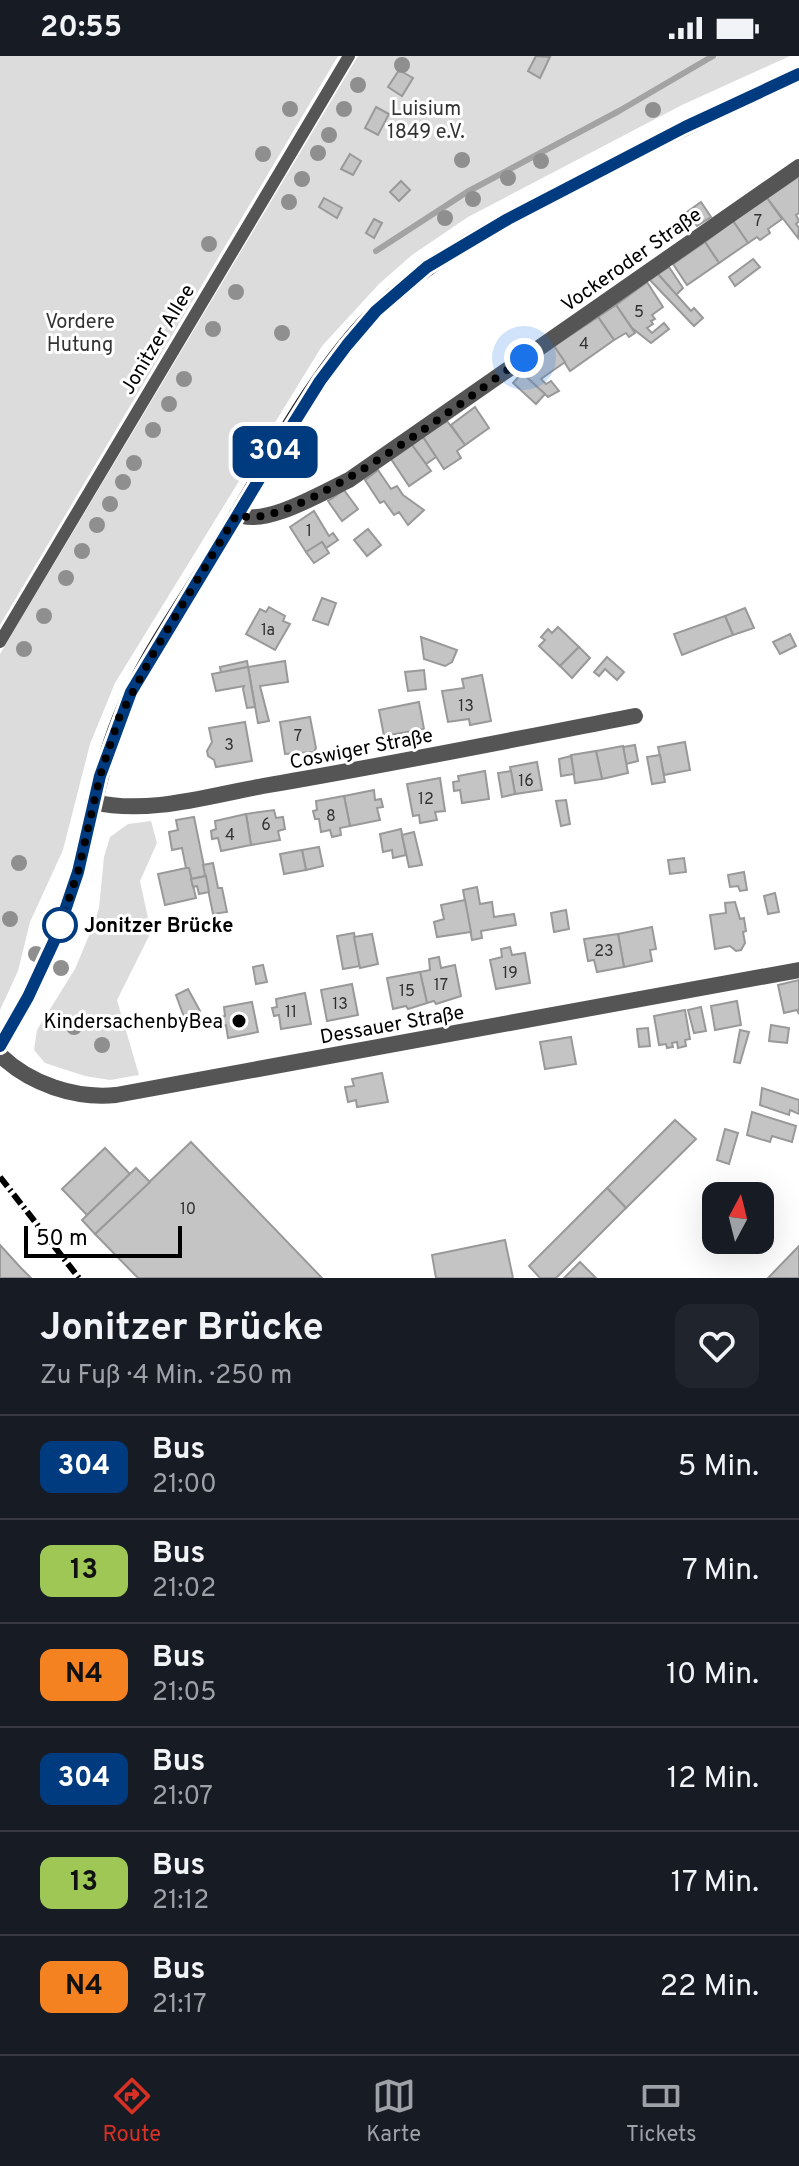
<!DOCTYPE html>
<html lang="de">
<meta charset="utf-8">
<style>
body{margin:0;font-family:Overpass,sans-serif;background:#20242c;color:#f1f3f6;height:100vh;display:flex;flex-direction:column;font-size:30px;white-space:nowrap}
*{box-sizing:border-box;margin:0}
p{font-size:26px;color:#9ea1a6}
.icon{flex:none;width:44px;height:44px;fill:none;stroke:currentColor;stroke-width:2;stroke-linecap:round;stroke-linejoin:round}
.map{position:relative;height:1222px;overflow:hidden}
.details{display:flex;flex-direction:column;background:#171b24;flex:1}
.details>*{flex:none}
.badge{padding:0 16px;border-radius:12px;font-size:28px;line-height:52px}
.needle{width:52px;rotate:7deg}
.tools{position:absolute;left:702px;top:1126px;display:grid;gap:16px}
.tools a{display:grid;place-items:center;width:72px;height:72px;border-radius:16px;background:#171b24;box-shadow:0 8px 32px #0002;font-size:40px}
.scale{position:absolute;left:24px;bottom:20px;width:158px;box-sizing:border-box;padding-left:8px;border:4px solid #000;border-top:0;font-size:22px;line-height:28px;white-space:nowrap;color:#000;-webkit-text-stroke:6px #fff;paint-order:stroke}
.you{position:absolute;width:40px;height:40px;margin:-20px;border:6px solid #fff;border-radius:50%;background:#1a73e8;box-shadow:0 0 0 12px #1a73e833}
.map>.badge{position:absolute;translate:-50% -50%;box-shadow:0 0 0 4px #fff}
.round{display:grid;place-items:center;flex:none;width:84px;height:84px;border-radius:16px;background:#20242c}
.headline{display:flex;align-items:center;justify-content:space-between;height:136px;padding:0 40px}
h1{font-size:38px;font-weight:700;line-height:60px}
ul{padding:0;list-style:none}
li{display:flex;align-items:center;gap:24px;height:104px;padding:0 40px;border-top:2px solid #363941}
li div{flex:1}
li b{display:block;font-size:30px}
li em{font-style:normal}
li .badge{min-width:88px;font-weight:700;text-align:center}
.status{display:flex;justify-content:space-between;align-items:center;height:56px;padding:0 40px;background:#171b24;direction:ltr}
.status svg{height:22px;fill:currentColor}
.menu{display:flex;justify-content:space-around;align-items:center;height:112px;border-top:2px solid #363941;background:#171b24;font-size:22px;color:#9ea1a6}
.menu a{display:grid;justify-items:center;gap:4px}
.menu .selected{color:#d93025}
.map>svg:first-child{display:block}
.green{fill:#dcdcdc}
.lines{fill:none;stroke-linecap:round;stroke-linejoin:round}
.stream{stroke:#a3a3a3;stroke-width:6}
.building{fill:#c4c4c4;stroke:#999;stroke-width:2}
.lane{stroke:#555;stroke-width:12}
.street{stroke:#555;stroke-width:16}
.secondary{stroke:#222;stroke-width:16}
.rail{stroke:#000;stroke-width:6;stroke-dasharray:12 4 2 4;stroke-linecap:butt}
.tree{fill:#8f8f8f}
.line-casing{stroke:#fff;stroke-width:18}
.line{stroke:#003b80;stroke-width:12}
.walk{stroke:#000;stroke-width:8;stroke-dasharray:0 14.4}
.stop-dot{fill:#fff;stroke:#003b80;stroke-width:4}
.poi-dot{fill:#000;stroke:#fff;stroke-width:3}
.labels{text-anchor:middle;stroke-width:6;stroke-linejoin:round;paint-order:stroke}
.number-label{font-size:16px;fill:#313131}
.park-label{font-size:20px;fill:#333;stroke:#fff}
.street-label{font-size:20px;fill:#000;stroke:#fff}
.stop-label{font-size:20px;font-weight:bold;fill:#000;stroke:#fff;text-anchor:start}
.poi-label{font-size:20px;fill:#000;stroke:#fff;text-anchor:end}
</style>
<div class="status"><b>20:55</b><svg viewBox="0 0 49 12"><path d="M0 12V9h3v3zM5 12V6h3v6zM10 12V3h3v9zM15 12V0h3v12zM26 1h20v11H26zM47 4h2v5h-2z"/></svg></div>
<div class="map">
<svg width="799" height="1222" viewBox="0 0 799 1222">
<rect width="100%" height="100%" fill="#fff"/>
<g class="green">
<polygon points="0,0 338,0 0,569"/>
<polygon points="358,0 790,0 682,49 468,161 412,199 379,228 322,290 115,627 90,688 63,794 30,866 18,915 0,954 0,598"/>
<polygon points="151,765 157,787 140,825 151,876 117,944 139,1019 110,1024 85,1020 45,1007 34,994 37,974 75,913 93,870 99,852 104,801 110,781 128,768"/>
</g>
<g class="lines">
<polyline class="stream" points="376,195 467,136 619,55 713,0"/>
</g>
<g class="building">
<polygon points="536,0 550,1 540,22 528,15"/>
<polygon points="399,14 413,22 402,40 388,31"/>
<polygon points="376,51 389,58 378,79 365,72"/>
<polygon points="350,98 361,105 353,119 341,113"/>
<polygon points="799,120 799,157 796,159 799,165 796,168 799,172 798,182 767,142"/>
<polygon points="401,125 410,134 399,145 390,136"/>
<polygon points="324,142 342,152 337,162 319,151"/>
<polygon points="767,142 782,163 768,173 770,177 760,184 757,181 748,187 733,165"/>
<polygon points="701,146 711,161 697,170 687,156"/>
<polygon points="374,163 382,167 374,182 366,177"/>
<polygon points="733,165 748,187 719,207 705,186"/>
<polygon points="705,186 719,207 687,229 673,208"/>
<polygon points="753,203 760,211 735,230 729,221"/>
<polygon points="669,211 683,232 676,239 658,218"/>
<polygon points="658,218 691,255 694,252 703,262 694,270 650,224"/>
<polygon points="647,226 663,251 652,259 655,263 651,265 653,268 647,272 652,277 664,267 669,273 651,287 632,272 616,249"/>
<polygon points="616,249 635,277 629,281 626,277 614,284 598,261"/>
<polygon points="598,261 614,284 570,315 554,290"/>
<polygon points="554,290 565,306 541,323 546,328 551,325 559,335 548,341 520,315"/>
<polygon points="522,317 545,338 536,348 513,327"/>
<polygon points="475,351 489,372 465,389 451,369"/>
<polygon points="447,365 465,389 457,395 461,402 444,413 423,381"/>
<polygon points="423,381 436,401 426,408 412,389"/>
<polygon points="412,389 431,415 409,430 391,403"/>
<polygon points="378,414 391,433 397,430 403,439 424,454 408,469 399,456 394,459 384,445 380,447 365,424"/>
<polygon points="344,434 358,453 342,465 328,445"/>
<polygon points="314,455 329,480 333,477 338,484 326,492 322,486 306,496 290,471"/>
<polygon points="368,473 381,489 367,500 354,484"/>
<polygon points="322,486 329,497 314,507 306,496"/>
<polygon points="322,542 336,547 328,569 313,564"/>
<polygon points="269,551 285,560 283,565 290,568 275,594 246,578 260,553 266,556"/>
<polygon points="745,552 754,572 733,579 725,560"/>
<polygon points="725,560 733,579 682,599 674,578"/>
<polygon points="558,571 579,591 560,610 539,590 545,584 541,581 548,573 552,577"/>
<polygon points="790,578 796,590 780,598 773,586"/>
<polygon points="421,581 457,594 452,606 445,610 424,603"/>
<polygon points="579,591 590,602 572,622 560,610"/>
<polygon points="607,601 624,616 617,624 605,613 599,620 594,616"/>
<polygon points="247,605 248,611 221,617 220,611"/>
<polygon points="285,605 288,626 260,630 269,665 258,667 248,611"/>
<polygon points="248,611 255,651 247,652 243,633 244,630 216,635 212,618"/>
<polygon points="424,614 426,633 408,635 405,616"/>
<polygon points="482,619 491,665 470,669 469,663 448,666 442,635 464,632 462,623"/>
<polygon points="419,646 424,673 384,680 379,654"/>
<polygon points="310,661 316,692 314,696 285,698 280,666"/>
<polygon points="245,666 252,705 216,711 214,704 208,700 207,695 212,686 209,672"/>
<polygon points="685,686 690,714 664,719 658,691"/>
<polygon points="635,689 638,705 626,708 623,691"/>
<polygon points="623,690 628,717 602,723 596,695"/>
<polygon points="596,695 602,723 575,727 571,699"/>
<polygon points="660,699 665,726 652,728 647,701"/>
<polygon points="571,700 574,718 561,720 559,703"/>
<polygon points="537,706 542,734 515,738 510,711"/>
<polygon points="485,715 489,743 462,747 460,734 454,735 453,726 459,725 458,720"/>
<polygon points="511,715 515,738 502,741 498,717"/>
<polygon points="440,722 445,755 435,756 437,764 420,767 419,759 413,760 407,728"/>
<polygon points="374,734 375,744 381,743 383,751 377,752 380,764 350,770 344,740"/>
<polygon points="344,740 350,770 340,772 341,779 332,781 330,774 321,776 319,763 315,763 313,755 317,754 316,745"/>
<polygon points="566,744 570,768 561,770 556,745"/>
<polygon points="274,754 276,762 283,761 285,773 278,775 280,784 251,789 246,758"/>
<polygon points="246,758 251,789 221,795 218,782 212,783 211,775 216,773 215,765"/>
<polygon points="194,761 206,820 191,823 189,812 186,812 182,792 172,794 169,776 178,774 176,764"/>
<polygon points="401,773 406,799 393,802 392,794 383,796 380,778"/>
<polygon points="414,776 422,809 409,811 402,779"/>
<polygon points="319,791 323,810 306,814 302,794"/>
<polygon points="302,794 306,814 284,818 280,798"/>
<polygon points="684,802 686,816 670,818 668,804"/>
<polygon points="213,807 218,832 222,832 227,856 213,858 203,809"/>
<polygon points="186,812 189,812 196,842 165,849 158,818"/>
<polygon points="744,816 747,834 740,835 738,830 730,831 728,819"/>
<polygon points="206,820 209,836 199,838 197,830 193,831 191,823"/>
<polygon points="477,831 480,848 492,846 494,861 514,858 516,869 481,875 482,882 472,884 463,834"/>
<polygon points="775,837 779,856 768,858 764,840"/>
<polygon points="465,844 471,876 437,881 434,866 444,863 441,849"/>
<polygon points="735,846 740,863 744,862 746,875 743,876 745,887 741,894 736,895 730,890 715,893 710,859 726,857 725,847"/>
<polygon points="566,854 569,873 554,876 551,857"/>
<polygon points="652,871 656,893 650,894 652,905 624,911 618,878"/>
<polygon points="354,877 360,910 343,913 337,880"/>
<polygon points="372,878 378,908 360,912 354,881"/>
<polygon points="618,878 624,911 597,916 594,904 588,905 584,883"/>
<polygon points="510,891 512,899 525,897 530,927 496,933 490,904 502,901 501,893"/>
<polygon points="439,901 441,912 455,909 461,940 436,948 434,945 427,947 420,916 430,914 429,903"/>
<polygon points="263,909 267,926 256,928 253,911"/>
<polygon points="420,916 427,947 408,953 406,950 393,953 387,922"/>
<polygon points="799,924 799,958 797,954 784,957 778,929"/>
<polygon points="352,928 358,959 327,965 321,934"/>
<polygon points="188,933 200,955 184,961 176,939"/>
<polygon points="305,937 311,968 281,973 279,959 274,960 272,952 277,951 276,943"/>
<polygon points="737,945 741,969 715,974 711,950"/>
<polygon points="252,946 258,976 228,982 226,969 222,970 221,961 225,960 224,951"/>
<polygon points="701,951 706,975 694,977 688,954"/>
<polygon points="685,954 690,983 685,984 686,990 678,992 677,986 672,987 673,991 667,992 666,988 659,989 654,960"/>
<polygon points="771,969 789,972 787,987 769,985"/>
<polygon points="648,972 650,990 639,991 637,973"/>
<polygon points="740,974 749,976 740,1007 734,1006"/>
<polygon points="571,981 576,1008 545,1013 540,986"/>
<polygon points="382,1017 388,1046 357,1051 356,1044 348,1046 345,1031 354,1030 352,1023"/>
<polygon points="762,1032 799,1044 799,1058 790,1054 789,1059 760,1049"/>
<polygon points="752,1056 796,1070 792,1086 772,1080 770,1086 747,1079"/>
<polygon points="675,1064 696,1083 626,1152 607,1132"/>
<polygon points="725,1073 738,1077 729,1108 717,1104"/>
<polygon points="191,1086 322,1222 138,1222 95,1178"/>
<polygon points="105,1092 130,1118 87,1159 62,1133"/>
<polygon points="136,1112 150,1126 95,1178 82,1164"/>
<polygon points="607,1132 626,1152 556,1222 540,1222 529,1210"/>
<polygon points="505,1184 513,1222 436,1222 432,1199"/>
<polygon points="0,1189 21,1212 31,1222 0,1222"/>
<polygon points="799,1190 799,1222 768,1222"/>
<polygon points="580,1206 596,1222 564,1222"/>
</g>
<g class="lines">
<polyline class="lane" points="0,586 349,0"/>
<g class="street">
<path d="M 237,458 C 264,472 323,436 349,424 L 799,111"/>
<path d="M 93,746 C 148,759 208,740 263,730 C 387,709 511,684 635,660"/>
<path d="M 0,999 C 30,1028 75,1043 116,1039 L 799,914"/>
</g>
<path class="secondary" d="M 0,990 C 33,935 61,877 78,815 C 92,763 100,711 120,662 C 145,599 188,542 222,484 C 266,411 317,311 378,253 C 432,201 500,167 567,132 C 643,92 720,54 799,18"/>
<polyline class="rail" points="0,1121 79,1222"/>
</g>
<g class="tree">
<circle cx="402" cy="9" r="8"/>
<circle cx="358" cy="29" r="8"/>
<circle cx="290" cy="53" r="8"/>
<circle cx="344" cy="53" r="8"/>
<circle cx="653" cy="54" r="8"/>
<circle cx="329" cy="79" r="8"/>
<circle cx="318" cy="97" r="8"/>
<circle cx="263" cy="98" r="8"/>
<circle cx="462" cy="104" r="8"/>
<circle cx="541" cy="105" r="8"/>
<circle cx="508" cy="122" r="8"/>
<circle cx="302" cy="123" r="8"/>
<circle cx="473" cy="143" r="8"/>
<circle cx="289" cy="146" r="8"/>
<circle cx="445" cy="162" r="8"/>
<circle cx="209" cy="188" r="8"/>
<circle cx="236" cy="236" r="8"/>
<circle cx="213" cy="273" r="8"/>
<circle cx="282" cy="277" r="8"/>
<circle cx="184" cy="323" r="8"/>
<circle cx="169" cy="348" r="8"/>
<circle cx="153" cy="374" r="8"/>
<circle cx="134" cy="407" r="8"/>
<circle cx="123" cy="426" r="8"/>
<circle cx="110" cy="448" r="8"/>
<circle cx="97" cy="469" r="8"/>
<circle cx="82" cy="495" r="8"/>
<circle cx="66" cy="522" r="8"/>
<circle cx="44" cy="560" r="8"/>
<circle cx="24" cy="593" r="8"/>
<circle cx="19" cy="807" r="8"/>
<circle cx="10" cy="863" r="8"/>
<circle cx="36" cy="898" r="8"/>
<circle cx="61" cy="912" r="8"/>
<circle cx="74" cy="971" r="8"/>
<circle cx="102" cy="989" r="8"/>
</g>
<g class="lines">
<defs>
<polyline id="line" points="0,990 28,941 56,881 78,816 100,720 131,636 275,397 320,325 347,289 376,255 427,211 508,163 685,71 799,18"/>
</defs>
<use href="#line" class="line-casing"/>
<use href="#line" class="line"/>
<path class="walk" d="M 60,869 L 78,816 L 100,720 L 119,662 L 154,596 L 237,458 C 285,484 478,334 524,302"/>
</g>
<circle class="stop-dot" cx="60" cy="869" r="16"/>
<circle class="poi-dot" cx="239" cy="965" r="8"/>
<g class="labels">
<g class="number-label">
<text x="758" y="170">7</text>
<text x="639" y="261">5</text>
<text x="584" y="293">4</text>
<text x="309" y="480">1</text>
<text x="268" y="579">1a</text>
<text x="466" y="655">13</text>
<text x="298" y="685">7</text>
<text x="229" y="694">3</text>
<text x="526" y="730">16</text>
<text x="426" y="748">12</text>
<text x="331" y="765">8</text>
<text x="266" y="774">6</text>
<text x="230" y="784">4</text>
<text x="604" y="900">23</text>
<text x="510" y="922">19</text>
<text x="441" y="934">17</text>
<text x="407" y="940">15</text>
<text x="340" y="953">13</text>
<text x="291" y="961">11</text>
<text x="188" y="1158">10</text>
</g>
<g class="park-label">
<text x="426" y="59">Luisium<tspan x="426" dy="23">1849 e.V.</tspan></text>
<text x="80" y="272">Vordere<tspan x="80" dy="23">Hutung</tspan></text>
</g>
<g class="street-label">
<text transform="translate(631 203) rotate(-35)" y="7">Vockeroder Straße</text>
<text transform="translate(157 283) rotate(-59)" y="7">Jonitzer Allee</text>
<text transform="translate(361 692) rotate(-11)" y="7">Coswiger Straße</text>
<text transform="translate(392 968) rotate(-10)" y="7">Dessauer Straße</text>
</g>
<g class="stop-label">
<text x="84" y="876">Jonitzer Brücke</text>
</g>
<g class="poi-label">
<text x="223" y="972">KindersachenbyBea</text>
</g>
</g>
</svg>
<div class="tools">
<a><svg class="needle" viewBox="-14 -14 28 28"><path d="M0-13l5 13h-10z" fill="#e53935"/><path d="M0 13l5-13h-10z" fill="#9ea1a6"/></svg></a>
</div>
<div class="scale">50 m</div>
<div class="you" style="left:524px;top:302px"></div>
<b class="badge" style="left:275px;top:396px;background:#003b80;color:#fff">304</b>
</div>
<section class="details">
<div class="headline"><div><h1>Jonitzer Brücke</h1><p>Zu Fuß · 4 Min. · 250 m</p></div><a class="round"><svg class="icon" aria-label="heart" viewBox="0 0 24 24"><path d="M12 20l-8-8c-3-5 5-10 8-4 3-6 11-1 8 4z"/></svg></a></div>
<ul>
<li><span class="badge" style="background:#003b80;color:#fff">304</span><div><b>Bus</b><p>21:00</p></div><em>5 Min.</em></li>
<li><span class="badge" style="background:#9fc755;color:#111">13</span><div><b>Bus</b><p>21:02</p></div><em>7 Min.</em></li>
<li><span class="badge" style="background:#f58220;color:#111">N4</span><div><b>Bus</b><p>21:05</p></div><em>10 Min.</em></li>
<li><span class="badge" style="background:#003b80;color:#fff">304</span><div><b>Bus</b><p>21:07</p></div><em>12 Min.</em></li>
<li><span class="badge" style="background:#9fc755;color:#111">13</span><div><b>Bus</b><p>21:12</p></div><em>17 Min.</em></li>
<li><span class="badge" style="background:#f58220;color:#111">N4</span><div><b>Bus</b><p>21:17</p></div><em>22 Min.</em></li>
</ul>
</section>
<nav class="menu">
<a class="selected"><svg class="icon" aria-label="directions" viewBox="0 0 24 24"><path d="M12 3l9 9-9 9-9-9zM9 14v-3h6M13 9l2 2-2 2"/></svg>Route</a>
<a><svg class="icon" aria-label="map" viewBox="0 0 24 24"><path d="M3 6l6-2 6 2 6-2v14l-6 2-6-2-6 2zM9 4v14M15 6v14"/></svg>Karte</a>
<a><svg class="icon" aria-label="tickets" viewBox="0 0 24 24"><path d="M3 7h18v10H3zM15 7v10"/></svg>Tickets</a>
</nav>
